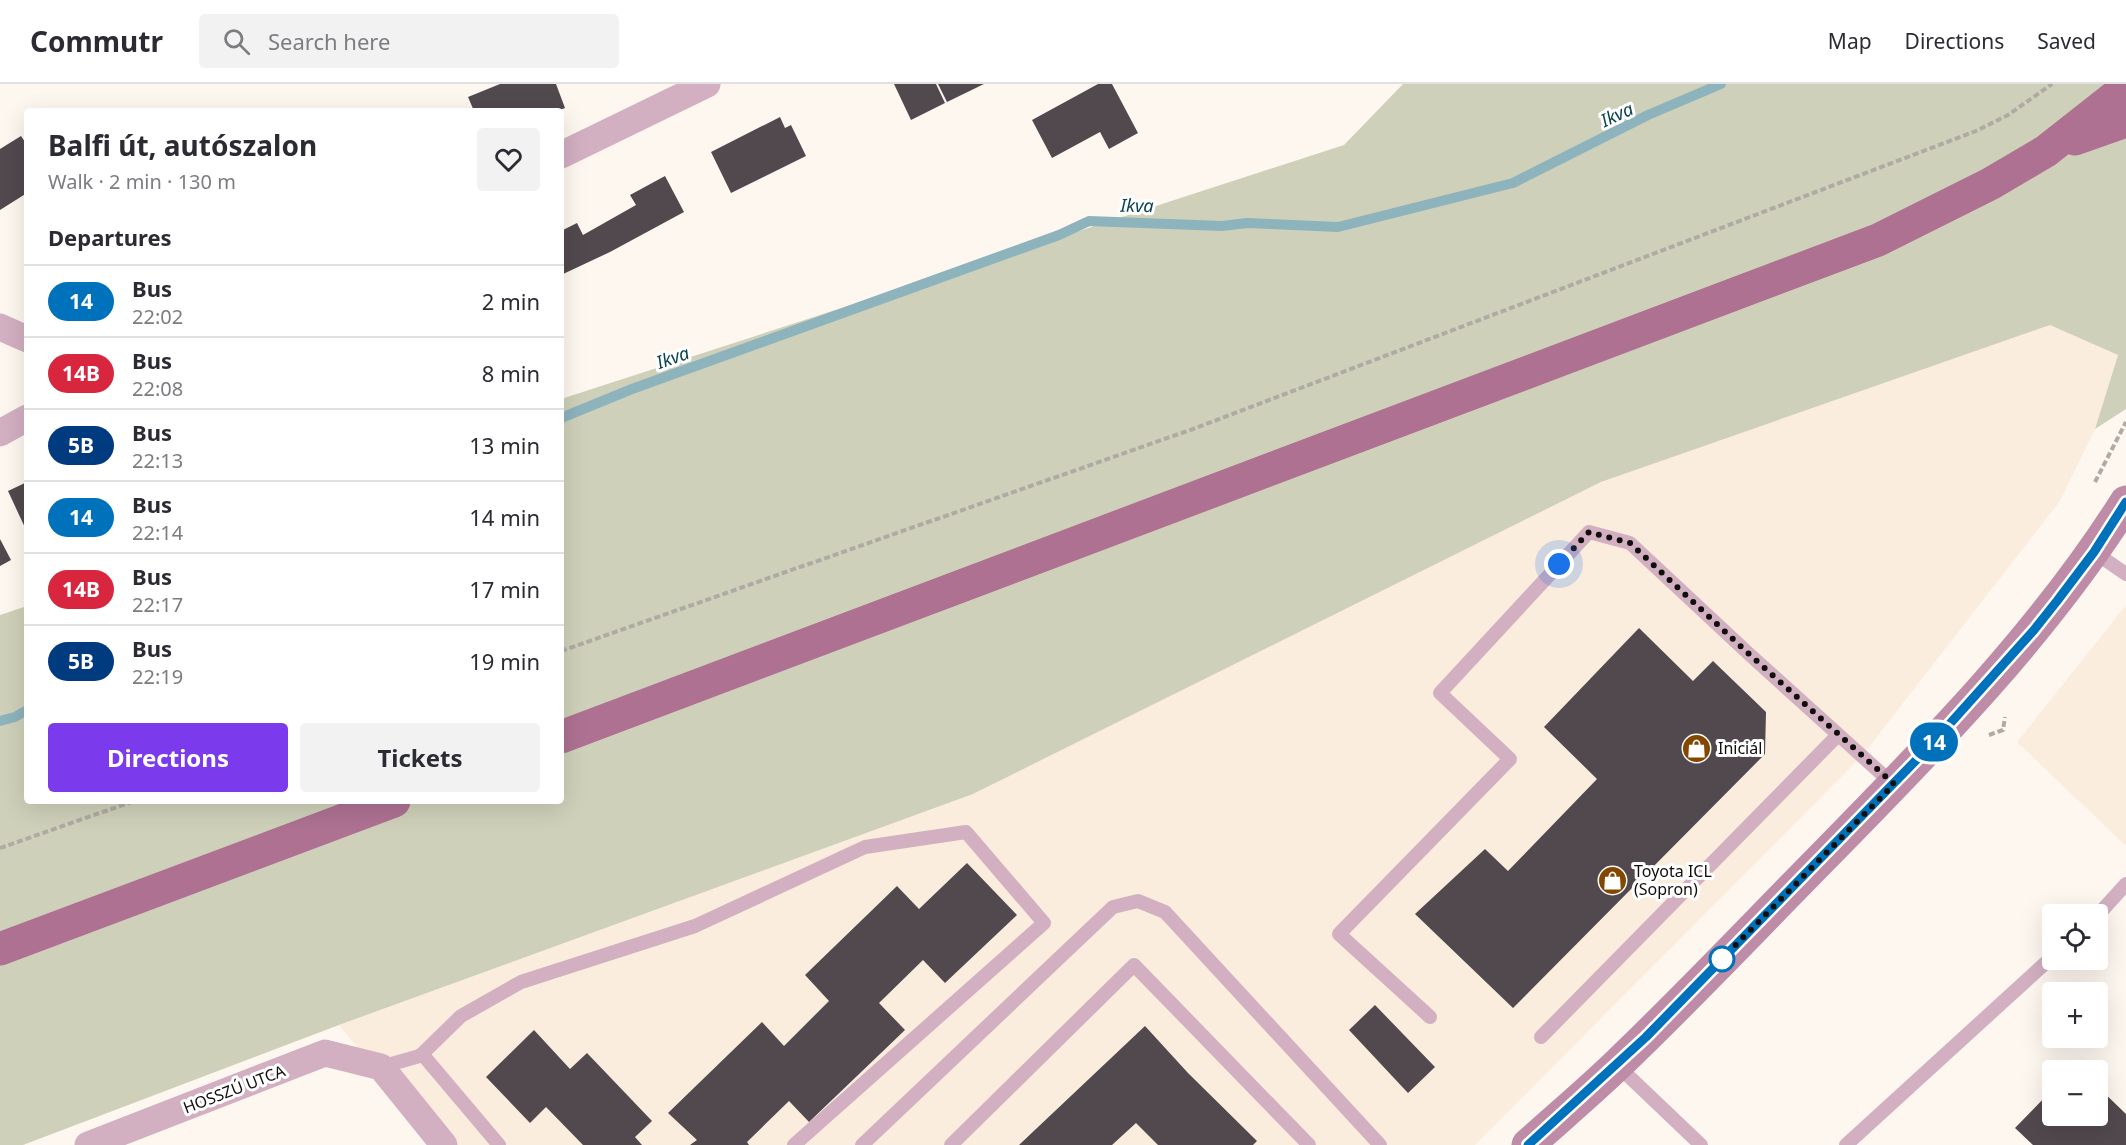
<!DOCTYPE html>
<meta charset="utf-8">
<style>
body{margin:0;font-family:"Noto Sans",sans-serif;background:#f2f2f3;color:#2b2b33;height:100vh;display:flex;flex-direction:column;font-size:22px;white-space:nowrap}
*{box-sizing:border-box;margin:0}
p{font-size:20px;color:#7c7c81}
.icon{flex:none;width:33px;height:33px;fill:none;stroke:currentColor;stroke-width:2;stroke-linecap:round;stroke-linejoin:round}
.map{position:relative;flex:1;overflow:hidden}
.panel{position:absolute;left:24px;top:24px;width:540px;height:696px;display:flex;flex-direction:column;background:#fff;border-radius:6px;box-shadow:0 6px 24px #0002}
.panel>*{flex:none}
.badge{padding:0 12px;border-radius:20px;font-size:21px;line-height:39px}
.controls{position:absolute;left:2042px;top:820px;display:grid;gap:12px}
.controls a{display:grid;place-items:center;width:66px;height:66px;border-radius:6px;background:#fff;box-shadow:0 6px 24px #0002;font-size:30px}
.you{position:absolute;width:30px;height:30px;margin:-15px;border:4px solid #fff;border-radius:50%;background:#1a73e8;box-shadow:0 0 0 9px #1a73e833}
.map>.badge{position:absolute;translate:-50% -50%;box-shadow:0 0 0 3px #fff}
h2{padding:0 24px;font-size:22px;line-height:54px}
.round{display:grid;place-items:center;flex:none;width:63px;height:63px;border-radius:6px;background:#f2f2f3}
.head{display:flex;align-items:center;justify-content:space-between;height:102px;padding:0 24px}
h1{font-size:28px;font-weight:700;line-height:45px}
.primary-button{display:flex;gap:12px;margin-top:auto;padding:12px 24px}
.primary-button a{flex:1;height:69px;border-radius:6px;background:#7c3aed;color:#fff;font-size:24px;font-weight:700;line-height:69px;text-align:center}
.primary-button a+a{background:#f2f2f3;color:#2b2b33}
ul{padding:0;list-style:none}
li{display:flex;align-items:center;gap:18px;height:72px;padding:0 24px;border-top:2px solid #e1e1e2}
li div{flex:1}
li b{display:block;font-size:22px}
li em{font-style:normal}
li .badge{min-width:66px;font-weight:700;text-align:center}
header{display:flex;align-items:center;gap:36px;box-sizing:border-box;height:84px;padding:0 30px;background:#fff;border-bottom:2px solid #e1e1e2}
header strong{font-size:28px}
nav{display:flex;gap:33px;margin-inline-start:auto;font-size:21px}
.search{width:420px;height:54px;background:#f2f2f3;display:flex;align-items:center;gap:15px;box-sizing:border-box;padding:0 21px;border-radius:6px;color:#7c7c81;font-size:22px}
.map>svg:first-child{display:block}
.built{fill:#fbedde}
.green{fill:#cfd0b9}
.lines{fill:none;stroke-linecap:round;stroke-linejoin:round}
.stream{stroke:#8db3bd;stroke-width:10}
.building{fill:#52494e}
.path{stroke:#afaaa4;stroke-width:4;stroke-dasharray:6 3;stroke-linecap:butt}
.service{stroke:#d2afc1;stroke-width:14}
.minor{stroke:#d2afc1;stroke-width:27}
.secondary{stroke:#be8ca6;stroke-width:33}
.primary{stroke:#ae7192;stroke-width:33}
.line-casing{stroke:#fff;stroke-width:14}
.line{stroke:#0072bc;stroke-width:9}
.walk{stroke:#110f0c;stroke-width:6;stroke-dasharray:0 10.8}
.stop-dot{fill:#fff;stroke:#0072bc;stroke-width:3}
.labels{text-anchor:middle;stroke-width:6;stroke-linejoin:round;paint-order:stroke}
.poi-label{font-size:16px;fill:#110f0c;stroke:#fff;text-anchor:start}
.street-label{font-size:16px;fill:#110f0c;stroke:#fff}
.water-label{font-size:18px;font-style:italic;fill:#09434f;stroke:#fff}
</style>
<header>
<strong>Commutr</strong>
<div class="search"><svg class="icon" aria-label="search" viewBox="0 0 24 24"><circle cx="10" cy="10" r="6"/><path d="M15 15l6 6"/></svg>Search here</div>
<nav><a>Map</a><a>Directions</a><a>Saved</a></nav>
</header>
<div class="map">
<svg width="2126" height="1061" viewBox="0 0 2126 1061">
<rect width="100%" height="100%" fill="#fef7f0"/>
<g class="built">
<polygon points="2050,240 2118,271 2095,345 2060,417 1862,672 1475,1061 439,1061 339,941 973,710 1601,398"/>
<polygon points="2126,521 2126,762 2017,658"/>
</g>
<polygon class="green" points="1403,0 2126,0 2126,325 2095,345 2118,271 2050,241 1601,398 973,710 339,941 23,1061 0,1061 0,531 27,522 27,717 561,717 561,315 1344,61"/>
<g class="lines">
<g class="stream">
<polyline points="561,334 632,305 1059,151 1089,137 1222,142 1247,139 1338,143 1513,99 1648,31 1721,0"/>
<polyline points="0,637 15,633 27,626"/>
</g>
</g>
<g class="building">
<polygon points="500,0 556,0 565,24 557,27 474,27 468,13"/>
<polygon points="894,0 936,0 945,19 911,36"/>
<polygon points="938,0 984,0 947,18"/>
<polygon points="1098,0 1112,0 1138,49 1109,65 1100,48 1052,74 1032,36"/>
<polygon points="780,33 785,44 791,41 806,72 731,109 711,68"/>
<polygon points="21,52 27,61 27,109 0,126 0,65"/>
<polygon points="665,92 684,128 610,168 561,191 561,147 577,139 583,151 636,121 630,111"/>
<polygon points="27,398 27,448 8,407"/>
<polygon points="0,455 11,476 0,482"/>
<polygon points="1639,544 1693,597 1713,577 1766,628 1765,670 1513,924 1415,830 1485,765 1508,787 1597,695 1544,643"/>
<polygon points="967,779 1017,831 945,899 923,876 879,919 905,946 809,1038 789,1017 747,1058 749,1061 690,1061 697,1056 668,1029 762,938 784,962 829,917 805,891 897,802 919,825"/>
<polygon points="1375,921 1435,983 1408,1009 1349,946"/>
<polygon points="1145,942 1188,989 1257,1057 1253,1061 1158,1061 1136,1039 1112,1061 1019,1061"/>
<polygon points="534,946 570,985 587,969 652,1037 635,1053 642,1061 583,1061 546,1023 530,1039 486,993"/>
<polygon points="2097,1002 2126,1030 2126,1061 2033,1061 2015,1044 2052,1006 2052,1032 2097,1032"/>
</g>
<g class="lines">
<g class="path">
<polyline points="2095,398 2126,338"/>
<polyline points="561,567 1193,345 1976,47 2008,31 2052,0"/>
<polyline points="1989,651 2003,646 2005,633"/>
<polyline points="0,764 134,717"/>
</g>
<g class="service">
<polyline points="2094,468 2126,490"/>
<polyline points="2097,832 2126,800"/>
<polyline points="1430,933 1339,850 1510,675 1440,609 1589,448 1630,459 1749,570 1894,701"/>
<polyline points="1541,953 1838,651"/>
<polyline points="420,972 461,932 521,898 695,842 865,763 966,748 1044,839 794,1061"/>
<polyline points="1617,981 1701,1061"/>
<polyline points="381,983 423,971 499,1061"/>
<polyline points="862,1061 1113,823 1138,817 1165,828 1380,1061"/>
<polyline points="951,1061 1134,881 1309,1061"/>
<polyline points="1846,1061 2052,873"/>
</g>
<g class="minor">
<polyline points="561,71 707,0"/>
<polyline points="0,243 27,255"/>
<polyline points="0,349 27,334"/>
<polyline points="88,1061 325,969 381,983 444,1061"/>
</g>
<path class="secondary" d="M 1528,1061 C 1558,1034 1590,1007 1619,979 C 1688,913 1753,844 1820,776 C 1930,664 2042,551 2126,418"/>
<g class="primary">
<polyline points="2075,55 2126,37"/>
<polyline points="561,653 1878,156 1990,100 2046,67 2126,4"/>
<polyline points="0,865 394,717"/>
</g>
</g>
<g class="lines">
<defs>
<polyline id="line" points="1528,1061 1646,953 1929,663 2034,546 2057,517 2094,468 2126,418"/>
</defs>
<use href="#line" class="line-casing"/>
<use href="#line" class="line"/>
<polyline class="walk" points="1559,480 1589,448 1630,459 1749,570 1894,700 1722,875"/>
</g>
<defs>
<symbol id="shop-disc" viewBox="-11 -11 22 22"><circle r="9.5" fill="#834700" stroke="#fff"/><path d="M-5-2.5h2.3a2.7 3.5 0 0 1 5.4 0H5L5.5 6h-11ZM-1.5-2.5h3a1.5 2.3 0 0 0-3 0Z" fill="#fff"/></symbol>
</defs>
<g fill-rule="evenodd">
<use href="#shop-disc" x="1680" y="648" width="33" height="33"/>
<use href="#shop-disc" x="1596" y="780" width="33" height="33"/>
</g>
<circle class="stop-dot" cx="1722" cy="875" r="12"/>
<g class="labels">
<g class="poi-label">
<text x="1718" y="670">Iniciál</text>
<text x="1634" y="793">Toyota ICL<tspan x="1634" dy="18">(Sopron)</tspan></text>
</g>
<g class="street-label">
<text transform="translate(234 1005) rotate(-21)" y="6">HOSSZÚ UTCA</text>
</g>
<g class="water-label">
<text transform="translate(1617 31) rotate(-25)" y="6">Ikva</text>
<text transform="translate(1137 122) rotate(1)" y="6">Ikva</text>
<text transform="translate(673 274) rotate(-20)" y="6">Ikva</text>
</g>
</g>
</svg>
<div class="controls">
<a><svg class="icon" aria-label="locate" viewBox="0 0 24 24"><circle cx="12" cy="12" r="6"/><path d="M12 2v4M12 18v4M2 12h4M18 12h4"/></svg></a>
<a>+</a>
<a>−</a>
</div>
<div class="you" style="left:1559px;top:480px"></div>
<b class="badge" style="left:1934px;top:658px;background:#0072bc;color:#fff">14</b>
<section class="panel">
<div class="head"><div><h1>Balfi út, autószalon</h1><p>Walk · 2 min · 130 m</p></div><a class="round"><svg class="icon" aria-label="heart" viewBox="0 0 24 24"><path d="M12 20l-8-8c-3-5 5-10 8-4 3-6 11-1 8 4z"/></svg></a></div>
<h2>Departures</h2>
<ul>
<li><span class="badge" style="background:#0072bc;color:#fff">14</span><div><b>Bus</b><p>22:02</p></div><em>2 min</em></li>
<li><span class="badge" style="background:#d7263d;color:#fff">14B</span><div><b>Bus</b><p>22:08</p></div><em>8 min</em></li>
<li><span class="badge" style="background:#003b80;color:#fff">5B</span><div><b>Bus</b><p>22:13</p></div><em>13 min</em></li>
<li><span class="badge" style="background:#0072bc;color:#fff">14</span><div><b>Bus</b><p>22:14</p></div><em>14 min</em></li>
<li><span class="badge" style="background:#d7263d;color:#fff">14B</span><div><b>Bus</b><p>22:17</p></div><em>17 min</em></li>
<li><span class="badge" style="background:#003b80;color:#fff">5B</span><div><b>Bus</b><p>22:19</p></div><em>19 min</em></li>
</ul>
<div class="primary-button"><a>Directions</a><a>Tickets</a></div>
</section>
</div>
